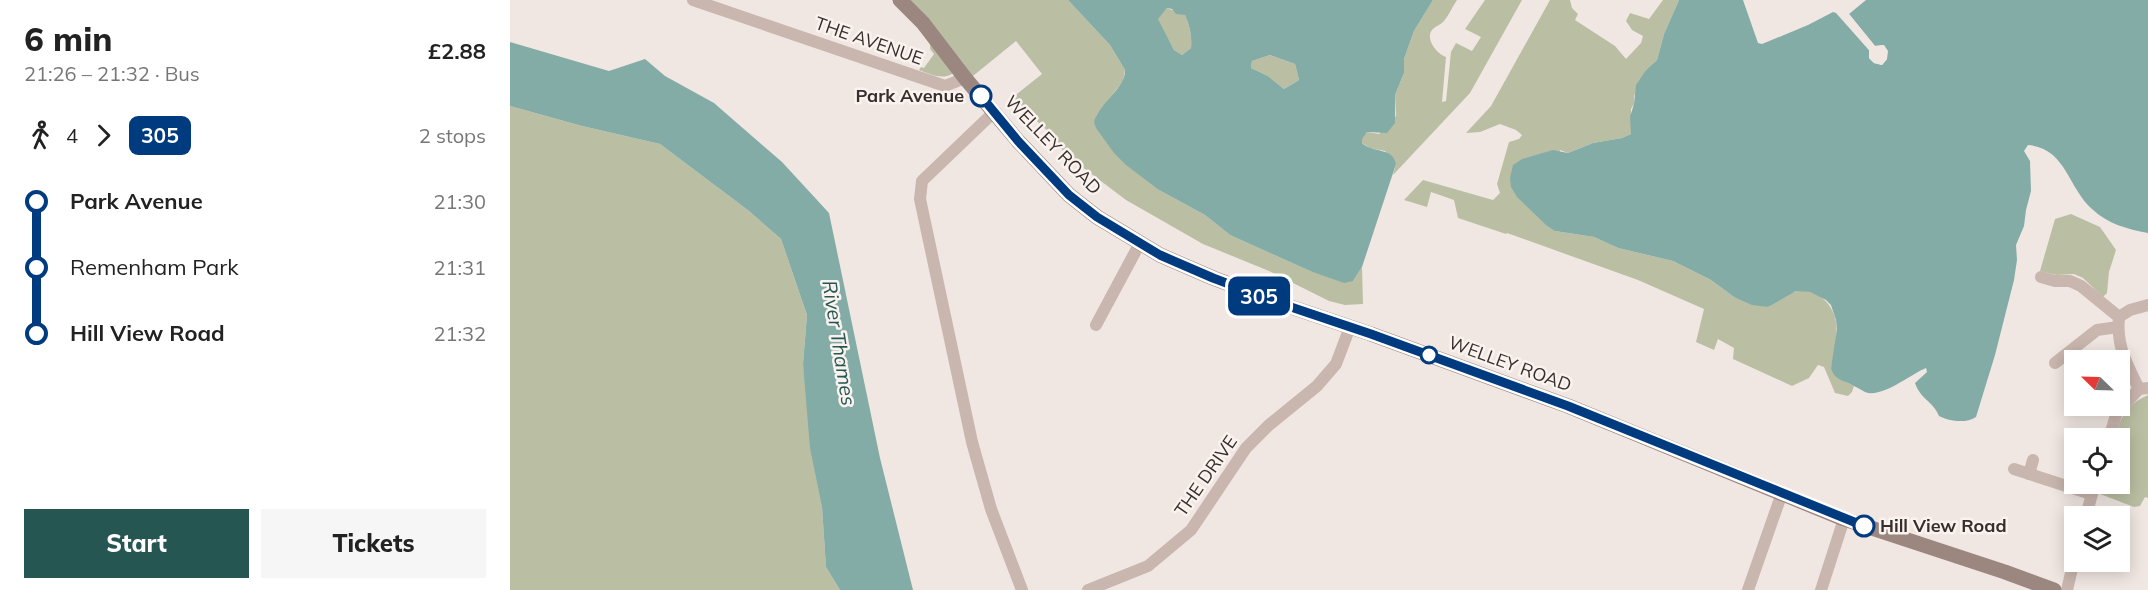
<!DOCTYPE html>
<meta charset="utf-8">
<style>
body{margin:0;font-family:Mulish,sans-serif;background:#f6f6f6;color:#222;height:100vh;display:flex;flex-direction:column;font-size:22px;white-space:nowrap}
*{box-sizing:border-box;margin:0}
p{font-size:20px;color:#767676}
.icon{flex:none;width:33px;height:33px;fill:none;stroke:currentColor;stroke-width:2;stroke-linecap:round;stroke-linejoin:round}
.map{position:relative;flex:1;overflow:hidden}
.details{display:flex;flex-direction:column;background:#fff;width:510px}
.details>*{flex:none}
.badge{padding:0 12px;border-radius:9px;font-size:21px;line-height:39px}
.needle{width:39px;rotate:293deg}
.tools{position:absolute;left:1554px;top:350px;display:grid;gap:12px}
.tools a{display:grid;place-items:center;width:66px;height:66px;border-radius:0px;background:#fff;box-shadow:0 3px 15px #0003;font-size:30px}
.map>.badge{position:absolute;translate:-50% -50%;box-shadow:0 0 0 3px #fff}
.legs{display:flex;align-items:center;gap:9px;height:66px;padding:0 24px;font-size:20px}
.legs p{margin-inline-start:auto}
.overview{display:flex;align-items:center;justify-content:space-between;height:102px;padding:0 24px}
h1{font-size:33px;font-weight:800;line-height:45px}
.button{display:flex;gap:12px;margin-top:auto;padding:12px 24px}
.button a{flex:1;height:69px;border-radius:0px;background:#255651;color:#fff;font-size:24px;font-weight:800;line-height:69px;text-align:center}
.button a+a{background:#f6f6f6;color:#222}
ul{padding:0 24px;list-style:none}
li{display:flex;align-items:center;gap:21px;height:66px;font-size:22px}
li i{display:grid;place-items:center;width:9px;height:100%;margin:0 8px;background:currentColor}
li i::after{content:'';width:15px;height:15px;margin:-8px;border:4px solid;border-radius:50%;background:#fff}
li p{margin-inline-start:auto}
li:first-child i{background:linear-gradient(#0000 50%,currentColor 0)}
li:last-child i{background:linear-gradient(currentColor 50%,#0000 0)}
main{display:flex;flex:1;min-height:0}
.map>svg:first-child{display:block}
.green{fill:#babfa3}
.water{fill:#84aca7;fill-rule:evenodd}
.pier{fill:#f1e7e2}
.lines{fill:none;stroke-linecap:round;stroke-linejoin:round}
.minor{stroke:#c9b6af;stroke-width:12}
.secondary{stroke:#9c8680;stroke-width:15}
.line-1-casing{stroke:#fff;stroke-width:14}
.line-1{stroke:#003b80;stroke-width:9}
.stop-1-dot{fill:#fff;stroke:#003b80;stroke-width:3}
.labels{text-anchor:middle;stroke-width:5;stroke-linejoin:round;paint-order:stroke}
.street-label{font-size:18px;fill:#382e2c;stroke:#f9f2ee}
.stop-label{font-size:18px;font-weight:bold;fill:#382e2c;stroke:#f9f2ee;text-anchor:end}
.water-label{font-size:20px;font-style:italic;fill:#255651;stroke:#f9f2ee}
</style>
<main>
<section class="details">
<div class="overview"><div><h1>6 min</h1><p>21:26 – 21:32 · Bus</p></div><b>£2.88</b></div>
<div class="legs"><svg class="icon" aria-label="walk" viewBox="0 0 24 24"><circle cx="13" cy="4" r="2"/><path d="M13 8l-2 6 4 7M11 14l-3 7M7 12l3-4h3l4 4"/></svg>4<svg class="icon" aria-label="forward" viewBox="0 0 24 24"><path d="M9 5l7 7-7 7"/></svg><b class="badge" style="background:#003b80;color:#fff">305</b><p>2 stops</p></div>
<ul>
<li><i style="color:#003b80"></i><b>Park Avenue</b><p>21:30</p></li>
<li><i style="color:#003b80"></i><span>Remenham Park</span><p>21:31</p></li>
<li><i style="color:#003b80"></i><b>Hill View Road</b><p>21:32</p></li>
</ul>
<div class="button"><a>Start</a><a>Tickets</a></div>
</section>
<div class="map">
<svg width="1638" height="590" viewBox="0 0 1638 590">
<rect width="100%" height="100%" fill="#f1e7e2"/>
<g class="green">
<polygon points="390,0 558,0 600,45 615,70 613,81 586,116 649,190 695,215 720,235 800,271 843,281 852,267 853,304 835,305 819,301 759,271 693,244 616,200 555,154 542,135 502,98 532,74 506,41 458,80"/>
<path d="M 923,0 L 947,0 C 942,7 939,15 934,21 C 931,25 925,26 922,30 C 915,39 927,54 936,57 L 932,102 L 936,101 L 941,52 L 946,43 L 962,51 L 971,37 L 955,29 L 975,0 L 1012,0 L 960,93 L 883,175 L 886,164 L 875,151 L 860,148 L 852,143 L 851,139 L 857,132 L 869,134 L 886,116 L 885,95 L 894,73 L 894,59 L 904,31 Z"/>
<path d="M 1040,0 L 1060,0 L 1062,8 L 1068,14 L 1065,20 L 1105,46 L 1116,59 L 1131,43 L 1133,36 L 1122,30 L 1116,21 L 1120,13 L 1139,19 L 1153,0 L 1169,0 L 1154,34 L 1147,60 L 1136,70 L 1124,96 L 1124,104 L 1121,109 L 1121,134 L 1112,138 L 1083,143 L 1058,153 L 1050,150 L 1045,231 L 1084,237 L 1108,248 L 1163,261 L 1201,280 L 1224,297 L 1258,307 C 1267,301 1277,293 1287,291 C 1307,289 1323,303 1326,322 C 1328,333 1324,357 1321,368 L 1330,379 L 1344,386 L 1342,392 L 1338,396 L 1325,393 L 1314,367 L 1308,365 L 1299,378 L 1282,386 L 1223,359 L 1224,348 L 1208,339 L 1204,350 L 1186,342 L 1194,309 L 1128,280 L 997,233 L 996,234 L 948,218 L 944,200 L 921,192 L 917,207 L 894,200 L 913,180 L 983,200 L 990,193 L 987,184 L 999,142 L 1009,139 L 1012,135 L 1006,130 L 990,124 L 970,132 L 956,133 L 981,106 Z"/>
<path d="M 657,8 L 675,15 C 680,27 682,35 681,48 L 672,55 L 664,50 L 647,19 Z"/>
<path d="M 421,38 L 443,68 L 442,74 C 431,80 420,74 409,70 L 411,67 L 414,68 L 424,54 L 420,49 Z"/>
<polygon points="760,55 785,64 789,80 774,89 758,76 741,68 742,61"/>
<polygon points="0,106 72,126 150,144 239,211 271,239 297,315 293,364 312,507 316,567 330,590 0,590"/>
<polygon points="1561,214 1590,227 1606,250 1599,272 1597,293 1593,297 1573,278 1564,274 1547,275 1530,271 1545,219"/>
<path d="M 1638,395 L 1638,498 L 1635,497 L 1630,506 L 1624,507 L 1590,494 L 1588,489 L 1590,483 L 1610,483 L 1610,438 L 1605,438 C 1612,415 1615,406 1638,395 Z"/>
</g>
<g class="water">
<path d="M 558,0 L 923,0 L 904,31 L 894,59 L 894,73 L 885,95 L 885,123 L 877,133 L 857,132 L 852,139 L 852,143 C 862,153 883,147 886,164 L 852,267 L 843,281 L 834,283 L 800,271 L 720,235 L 695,215 L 649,190 L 616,165 L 604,153 L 586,128 L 584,122 C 589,103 616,88 615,70 L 600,45 ZM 657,8 L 662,9 L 666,14 L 675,15 C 680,27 682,35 681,48 L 672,55 L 664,50 L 648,19 ZM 760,55 L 785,64 L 789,80 L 774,89 L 758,76 L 741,68 L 742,61 Z"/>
<path d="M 1169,0 L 1233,0 L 1248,43 L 1252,44 L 1298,25 L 1323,12 L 1326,13 L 1359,50 L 1359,58 L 1364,63 L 1372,65 L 1377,59 L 1374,45 L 1365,46 L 1339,14 L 1356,0 L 1638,0 L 1638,233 C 1617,229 1598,224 1582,209 C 1558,188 1556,148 1518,145 L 1514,151 L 1520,161 L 1521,191 L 1516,210 L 1514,226 L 1506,245 L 1507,260 L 1504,280 L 1485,355 L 1466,417 C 1455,424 1439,421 1429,416 C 1423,401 1411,400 1405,383 L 1417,372 L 1416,368 C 1401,374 1371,399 1355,392 C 1350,389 1344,386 1338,383 C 1330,380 1323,377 1321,368 L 1327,329 L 1326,320 L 1321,305 L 1316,300 L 1300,292 L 1286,291 L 1258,307 L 1242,305 L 1224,297 L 1201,280 L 1163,261 L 1108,248 L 1084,237 L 1045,231 L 1036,225 L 1007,197 L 1001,187 L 1000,178 L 1003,165 L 1012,159 L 1043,150 L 1058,153 L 1083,143 L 1112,138 L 1121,134 L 1120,117 L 1124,104 L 1126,85 L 1136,70 L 1147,60 L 1154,34 Z"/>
<polygon points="0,42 99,71 135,59 155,76 204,103 272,162 319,213 370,458 403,590 330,590 316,567 312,507 300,448 293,364 297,315 271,239 239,211 150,144 72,126 0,106"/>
</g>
<polygon class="pier" points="1339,14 1365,46 1374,45 1378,51 1377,59 1372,65 1364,63 1359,58 1359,50 1332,19 1334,18 1362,48 1362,57 1365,61 1371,62 1374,58 1375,52 1372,48 1363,48 1337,16"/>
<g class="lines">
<g class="minor">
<polyline points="183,0 435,86 455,78"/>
<polyline points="484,112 412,181 410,199 462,442 481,509 512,590"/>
<path d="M 1531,277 L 1545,281 L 1560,281 L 1571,286 L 1609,317 C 1606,346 1617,364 1629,389"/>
<polyline points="1609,317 1620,310 1638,305"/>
<polyline points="586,325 630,243"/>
<polyline points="1545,363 1587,330 1608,327"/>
<polyline points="1599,438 1607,412 1629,389 1638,388"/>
<polyline points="1504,469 1581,494"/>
<polyline points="1519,474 1523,460"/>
<polyline points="1576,516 1585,483"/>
<polyline points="578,590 638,566 681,530 736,448 759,425 807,386 826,364 840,327"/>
<polyline points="1238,590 1272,493"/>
<polyline points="1311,590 1334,519"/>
<polyline points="1557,590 1564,560"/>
</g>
<polyline class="secondary" points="390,0 413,23 455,78 508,141 559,195 587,217 650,255 703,278 772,304 861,334 1058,406 1334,519 1495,572 1544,590"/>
</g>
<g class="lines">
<defs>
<polyline id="line-1" points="471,96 508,141 559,195 587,217 650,255 703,278 772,304 861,334 1058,406 1354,526"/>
</defs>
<use href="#line-1" class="line-1-casing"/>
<use href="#line-1" class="line-1"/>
</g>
<g class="stop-1-dot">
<circle cx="471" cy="96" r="10"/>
<circle cx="919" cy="355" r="8"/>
<circle cx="1354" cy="526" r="10"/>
</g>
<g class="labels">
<g class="street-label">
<text transform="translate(359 41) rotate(19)" y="6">THE AVENUE</text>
<text transform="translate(543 145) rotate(46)" y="6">WELLEY ROAD</text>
<text transform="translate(1000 364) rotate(20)" y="6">WELLEY ROAD</text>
<text transform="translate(696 476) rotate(-55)" y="6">THE DRIVE</text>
</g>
<g class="stop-label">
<text x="454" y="102">Park Avenue</text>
<text x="1370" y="532" text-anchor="start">Hill View Road</text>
</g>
<g class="water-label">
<text transform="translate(329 343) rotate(81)" y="7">River Thames</text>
</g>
</g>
</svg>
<div class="tools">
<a><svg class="needle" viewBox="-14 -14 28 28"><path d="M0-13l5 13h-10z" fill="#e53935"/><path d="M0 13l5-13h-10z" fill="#767676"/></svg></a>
<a><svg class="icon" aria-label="locate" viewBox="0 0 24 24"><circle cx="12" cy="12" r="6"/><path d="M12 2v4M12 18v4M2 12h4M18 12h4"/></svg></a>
<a><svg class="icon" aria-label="layers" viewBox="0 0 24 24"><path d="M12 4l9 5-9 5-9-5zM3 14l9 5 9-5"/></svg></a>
</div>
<b class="badge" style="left:749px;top:296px;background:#003b80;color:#fff">305</b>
</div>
</main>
